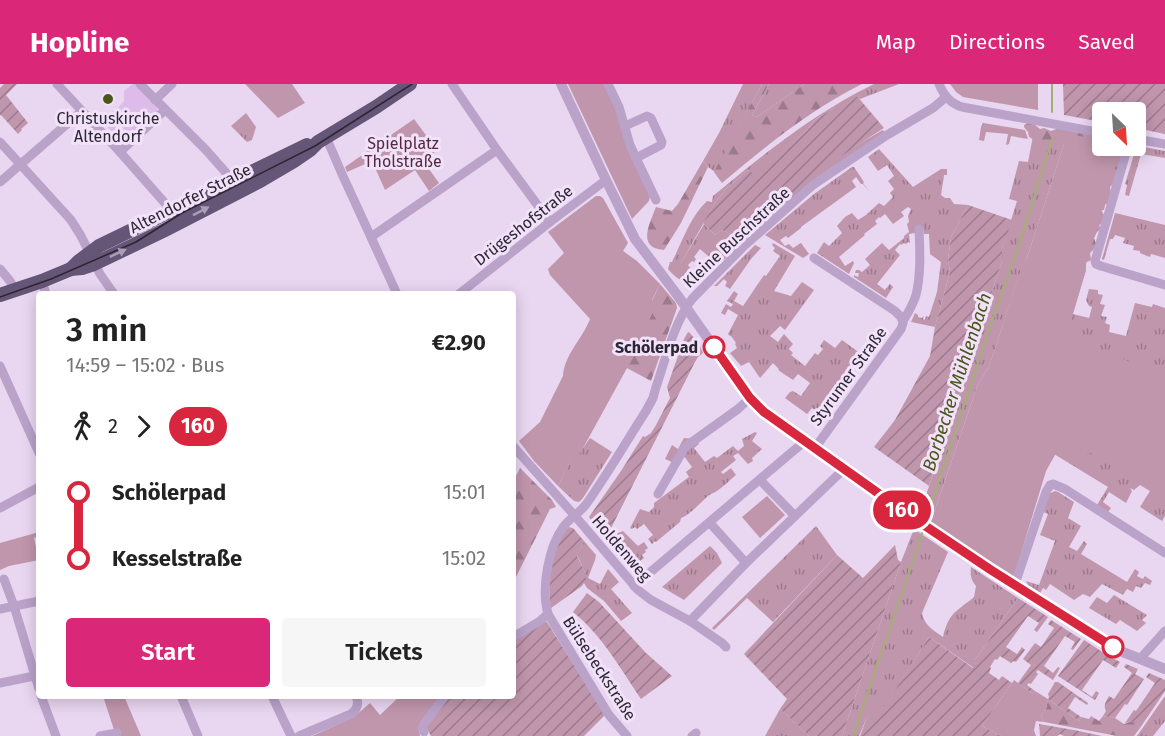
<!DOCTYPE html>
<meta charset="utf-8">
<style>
body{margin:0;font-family:"Fira Sans",sans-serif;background:#f6f6f6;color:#222;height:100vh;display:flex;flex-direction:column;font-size:22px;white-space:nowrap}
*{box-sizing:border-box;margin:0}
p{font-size:20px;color:#767676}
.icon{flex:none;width:33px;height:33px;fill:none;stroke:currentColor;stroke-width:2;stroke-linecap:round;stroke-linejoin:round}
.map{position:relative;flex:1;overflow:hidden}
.side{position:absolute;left:36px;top:207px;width:480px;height:408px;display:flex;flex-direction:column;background:#fff;border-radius:6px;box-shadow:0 3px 15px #0003}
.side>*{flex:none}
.badge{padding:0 12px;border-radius:20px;font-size:21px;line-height:39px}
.needle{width:39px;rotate:155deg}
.fabs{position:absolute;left:1092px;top:18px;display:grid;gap:12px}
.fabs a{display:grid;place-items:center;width:54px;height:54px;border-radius:6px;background:#fff;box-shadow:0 3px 15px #0003;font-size:30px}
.map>.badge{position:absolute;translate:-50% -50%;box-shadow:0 0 0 3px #fff}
.legs{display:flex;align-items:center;gap:9px;height:66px;padding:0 30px;font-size:20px}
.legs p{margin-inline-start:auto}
.overview{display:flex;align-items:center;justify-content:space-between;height:102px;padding:0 30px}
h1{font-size:33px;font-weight:600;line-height:45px}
.cta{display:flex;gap:12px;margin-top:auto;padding:12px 30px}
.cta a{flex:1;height:69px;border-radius:6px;background:#db2777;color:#fff;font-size:24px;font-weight:600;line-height:69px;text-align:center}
.cta a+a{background:#f6f6f6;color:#222}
ul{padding:0 30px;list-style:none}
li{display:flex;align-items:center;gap:21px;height:66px;font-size:22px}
li i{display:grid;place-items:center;width:9px;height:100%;margin:0 8px;background:currentColor}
li i::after{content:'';width:15px;height:15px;margin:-8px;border:4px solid;border-radius:50%;background:#fff}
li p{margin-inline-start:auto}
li:first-child i{background:linear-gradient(#0000 50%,currentColor 0)}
li:last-child i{background:linear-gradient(currentColor 50%,#0000 0)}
header{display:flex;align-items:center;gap:36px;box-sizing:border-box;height:84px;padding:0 30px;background:#db2777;color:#fff}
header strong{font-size:28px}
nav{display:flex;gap:33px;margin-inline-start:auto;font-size:21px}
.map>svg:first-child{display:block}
.grass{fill:url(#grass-tufts)}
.forest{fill:url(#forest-firs)}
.park{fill:#c096ac}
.garden{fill:url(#garden-furrows)}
.plaza{fill:#ddbcea}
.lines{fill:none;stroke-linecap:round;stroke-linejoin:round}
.stream{stroke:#a4af75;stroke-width:2}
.minor{stroke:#baa2c9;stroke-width:9}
.tertiary{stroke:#baa2c9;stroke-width:10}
.primary{stroke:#655576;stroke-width:14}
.tram{stroke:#2c2534;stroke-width:1.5}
.oneway{fill:#ac9cb8}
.line-1-casing{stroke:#fff;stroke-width:14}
.line-1{stroke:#d7263d;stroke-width:9}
.poi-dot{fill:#49561a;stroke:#f2e2f9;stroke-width:2}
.stop-1-dot{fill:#fff;stroke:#d7263d;stroke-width:3}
.labels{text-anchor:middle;stroke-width:6;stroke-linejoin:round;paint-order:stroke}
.poi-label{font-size:16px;fill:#2c2534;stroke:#f2e2f9}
.park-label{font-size:16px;fill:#53283d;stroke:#f2e2f9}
.street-label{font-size:16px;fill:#2c2534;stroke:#f2e2f9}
.stop-label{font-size:16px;font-weight:bold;fill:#2c2534;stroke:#f2e2f9;text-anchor:end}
.water-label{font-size:18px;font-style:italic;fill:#49561a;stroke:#f2e2f9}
</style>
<header>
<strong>Hopline</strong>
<nav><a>Map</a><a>Directions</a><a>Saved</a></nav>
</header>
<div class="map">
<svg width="1165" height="652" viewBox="0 0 1165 652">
<defs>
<pattern id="grass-tufts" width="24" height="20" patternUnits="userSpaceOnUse" patternTransform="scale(1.5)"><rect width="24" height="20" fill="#c096ac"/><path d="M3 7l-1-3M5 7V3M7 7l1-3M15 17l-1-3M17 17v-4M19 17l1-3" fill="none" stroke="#9c7a8d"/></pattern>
<pattern id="forest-firs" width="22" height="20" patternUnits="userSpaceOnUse" patternTransform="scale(1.5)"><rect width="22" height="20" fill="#c096ac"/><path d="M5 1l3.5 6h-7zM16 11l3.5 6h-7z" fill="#9c7a8d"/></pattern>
<pattern id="garden-furrows" width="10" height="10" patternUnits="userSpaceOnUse" patternTransform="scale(1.5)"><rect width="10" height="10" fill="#c096ac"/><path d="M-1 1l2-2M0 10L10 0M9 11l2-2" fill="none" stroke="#9c7a8d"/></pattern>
</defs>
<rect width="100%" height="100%" fill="#e9d6f1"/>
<g class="grass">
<polygon points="743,0 762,0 715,88 708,83 703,77 719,49"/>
<polygon points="769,0 804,0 757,33 752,31"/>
<path d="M 874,0 L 899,0 L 860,15 L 857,12 C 851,17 843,25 835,23 L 815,36 L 805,48 L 754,91 L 748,86 L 725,106 L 715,119 L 678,184 L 704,140 L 715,151 L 722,146 L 739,154 C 784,114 830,75 883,46 L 885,49 L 802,106 L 771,132 L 722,177 L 719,174 L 715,178 L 700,165 L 694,173 L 696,175 L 694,178 L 692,177 L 688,181 L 694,189 L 692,192 L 697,195 L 705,186 L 699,180 L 702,177 L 711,181 L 699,194 L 700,195 C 689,204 675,194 668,185 L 670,178 L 672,178 C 682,158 690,133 707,117 L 712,118 L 713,112 C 765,69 813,30 874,0 Z"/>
<polygon points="246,29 256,43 252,56 247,58 231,42"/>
<polygon points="983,39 1025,46 1028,55 1011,52 1009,60 1006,61 1008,50 986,48 984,57 979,56 981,43"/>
<polygon points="1034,47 1066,54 1027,174 1022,183 989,283 978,300 929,443 919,433 1002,177 1002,165 1017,117 1009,115 1019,77 1028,78"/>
<polygon points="1139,62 1165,67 1165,74 1141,70 1129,112 1125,111 1127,101 1125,100 1135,67 1136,63"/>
<polygon points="879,65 913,103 941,85 947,85 947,91 944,91 941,111 945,114 950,114 954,120 968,121 951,153 948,175 950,188 935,243 911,238 915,229 918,231 918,233 922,234 924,232 923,235 925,236 926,232 929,233 937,208 941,178 930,170 929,150 924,150 923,144 915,144 915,149 909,150 910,159 908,158 906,160 904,159 901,161 900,160 895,166 900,171 877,200 885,206 890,200 893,203 886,214 854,193 854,191 858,193 859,189 855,189 856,186 859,186 862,188 870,181 865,175 882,159 889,166 904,154 904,152 909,148 907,140 909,138 908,132 911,125 908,123 901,128 904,132 893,140 885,130 880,134 879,133 875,137 877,140 864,150 865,151 839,173 845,182 853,177 854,179 849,190 817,169 824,158 829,162 842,149 837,142 845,133 852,129 858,136 866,131 879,119 884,122 893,113 890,109 894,105 888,97 894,92 887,81 878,87 868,73"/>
<polygon points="852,83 854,83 864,98 863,99 871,109 863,100 861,100 856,93 852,97 856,103 801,143 801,144 788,154 786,152 780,156 785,162 789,160 793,164 801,159 809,170 803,174 765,151 814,110"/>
<polygon points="1115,129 1165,141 1165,174 1151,170 1150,173 1140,169 1140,167 1133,166 1134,162 1123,159 1125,154 1115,151 1113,155 1110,155 1104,176 1102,175"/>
<polygon points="773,159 795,172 774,207 791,212 802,198 814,206 785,246 780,242 770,252 778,258 784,250 793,260 789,265 793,269 791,271 805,282 815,269 818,271 823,265 820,262 824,256 835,264 842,256 861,270 845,292 844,292 841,296 842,297 824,322 822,322 819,325 820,327 819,329 812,324 807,330 785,314 790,308 793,307 801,312 810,299 798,290 793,296 778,286 779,285 773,279 760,294 749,278 741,282 730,269 737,264 735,260 736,259 731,252 730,252 728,250 738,231 728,225 725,231 721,229 726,220 731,223 733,220 727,217 734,207 738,210 734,217 743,222 764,191 766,192 780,172 773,167 775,164 772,161"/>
<polygon points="755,161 761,164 751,175 730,205 725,202 727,198 724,195 717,202 714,202"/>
<polygon points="1086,181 1086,186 1073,230 1089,234 1092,223 1089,222 1086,216 1089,205 1098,206 1098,210 1103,211 1100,220 1105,221 1101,232 1107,233 1105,239 1110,241 1109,248 1126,252 1135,219 1152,223 1153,220 1165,224 1165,378 1009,233"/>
<polygon points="1068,343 1165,382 1165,432 1162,437 1140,423 1150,407 1140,401 1134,406 1130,404 1132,407 1126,419 1109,408 1103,418 1111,424 1108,428 1097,421 1108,403 1054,370"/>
<path d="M 755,348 L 757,349 L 752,357 L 762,365 L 752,374 L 753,377 L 748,380 L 738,369 L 733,372 L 736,376 L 721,388 L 723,390 L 731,384 L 736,391 C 730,396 723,403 717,407 C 714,409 710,410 708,412 C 699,420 691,430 681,434 L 680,438 L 656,458 L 655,457 L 652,460 L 648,455 L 653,451 L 644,440 L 637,445 L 635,443 L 632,445 L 630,444 L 640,425 L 649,428 L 654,423 L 654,419 L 689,393 L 686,388 L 692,383 L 681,368 L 674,379 L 665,375 L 672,361 L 678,365 L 684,354 L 696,355 L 699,360 L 694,364 L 705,378 L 714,372 L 717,374 L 733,362 L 738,367 L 744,362 L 742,355 Z"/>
<polygon points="590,354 612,368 583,414 579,418 574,417 558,402 572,372 576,374"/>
<polygon points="1055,407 1058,408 1074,418 1068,434 1081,442 1069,463 1077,467 1084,457 1087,460 1081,470 1127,498 1135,485 1139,488 1137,492 1143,495 1145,492 1152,497 1150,501 1145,499 1141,504 1136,502 1133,508 1127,505 1123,511 1102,500 1090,513 1083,510 1074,516 1050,500 1046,506 1043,504 1040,509 1028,501 1026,497 1039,501 1055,457 1040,451 1048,430 1043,428 1049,410"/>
<polygon points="816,442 837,471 773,538 747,514 714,546 712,544"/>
<path d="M 914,445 L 948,468 L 922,529 C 924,541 933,546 943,553 C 949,528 956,528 974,513 L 976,502 C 971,496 970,491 971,483 L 1018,514 L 975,576 L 974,584 L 929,553 L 876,637 L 867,633 L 859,652 L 842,652 L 901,478 Z"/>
<polygon points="623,447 638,462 644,458 648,464 645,466 646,468 642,471 644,474 638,479 616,452 616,450"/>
<polygon points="584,457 596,471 595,476 588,494 600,500 608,485 619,498 611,505 632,529 621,537 604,517 587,504 584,499 585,488 577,471"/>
<polygon points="710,462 717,469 722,479 684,516 662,503"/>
<polygon points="1114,511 1147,531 1142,536 1146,539 1137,547 1120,536 1116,540 1089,524 1097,513 1107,519"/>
<polygon points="1165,612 1165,637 1153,652 1137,652"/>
<polygon points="780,625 809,652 765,652"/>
</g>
<g class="forest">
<path d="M 762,0 L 769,0 L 752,31 L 757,33 L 804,0 L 862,0 C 810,26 766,62 722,99 L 714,88 Z"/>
<path d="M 1028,39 L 1035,41 L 1040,45 L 1044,44 L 1051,47 L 1059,44 L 1102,52 L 1102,62 L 1125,62 C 1121,75 1116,87 1113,100 L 1110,103 L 1111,109 L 1108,118 L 1105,121 L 1104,126 L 1101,126 L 1104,131 L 1101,140 L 1099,141 L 1101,145 L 1097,148 L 1094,154 L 1097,162 L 1090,169 L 1091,176 L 1087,178 L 1065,60 L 1062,59 C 1054,61 1044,66 1036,59 C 1034,57 1032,54 1029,53 L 1028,48 L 1024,43 L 1024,41 Z"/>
<path d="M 703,77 L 708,83 L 681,139 L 664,166 C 636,164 650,139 656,123 L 672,127 L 678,120 Z"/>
<polygon points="660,200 676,219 677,224 651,297 625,283 652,217"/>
<polygon points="520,384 552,416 556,423 550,425 513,499 513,398"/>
<polygon points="1048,615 1079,637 1081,633 1089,635 1091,632 1099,637 1103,632 1115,634 1124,640 1132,637 1136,638 1140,644 1134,652 1117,652 1044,638 1041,631 1046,625"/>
</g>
<g class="park">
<polygon points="245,0 292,0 305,19 278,34"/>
<polygon points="568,0 604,0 619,30 650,112 649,117 632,135"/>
<polygon points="950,0 1038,0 1038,26 963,13 956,8"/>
<polygon points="414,35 437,66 424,78 439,99 429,107 415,86 385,106 372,77 347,88 345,83"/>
<polygon points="1074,51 1102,56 1102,62 1122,62 1086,180 1086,186 1071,235 1061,250 1165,292 1165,415 1089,368 1083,378 1059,364 1046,387 1012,499 929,443 978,300 989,283 1022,182 1027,174 1066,54"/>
<path d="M 596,112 L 600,112 L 603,114 L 628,159 L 623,167 L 637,177 L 660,200 L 652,216 L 657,219 L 627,284 L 577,375 L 572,373 L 558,402 L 534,377 L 519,357 L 540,338 L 563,292 C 564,271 583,254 590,235 L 550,191 L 548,185 L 564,169 L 548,148 Z"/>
<polygon points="767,412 785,431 760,454 742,433"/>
<polygon points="39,448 39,452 34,454 39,476 9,482 0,486 0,459"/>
<polygon points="1014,596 1033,610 1035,607 1048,615 1046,625 1041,631 1044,638 1036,637 1034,646 1036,652 1001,652 982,642"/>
<polygon points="103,612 124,612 141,652 116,652"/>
<polygon points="400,612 442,612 419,645 420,652 312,652 354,633 370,619 380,631"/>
</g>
<g class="garden">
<polygon points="4,0 17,0 6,11 28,39 21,45 22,46 18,50 2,32 0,31 0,4"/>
<polygon points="1063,0 1165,0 1165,50 1136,44 1136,28 1102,28 1102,38 1064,31"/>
<path d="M 857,12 L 884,44 C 832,76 785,114 739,154 L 722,146 L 715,151 L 703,139 L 715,119 L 725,106 L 748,86 L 754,90 L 805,48 L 815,36 L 835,23 C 843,24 851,17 857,12 Z"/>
<polygon points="968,121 1012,136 1002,165 1002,177 929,402 874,363 895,336 930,272 935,243 950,188 948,175 951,153"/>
<polygon points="688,248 690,249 700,262 703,269 698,273 695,278 605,456 589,433 621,387 643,352 645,353 651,349 656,341 670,314 667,303 684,255"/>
<path d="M 568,443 L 573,444 L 584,457 L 577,472 L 585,488 L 586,496 L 582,502 L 551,524 C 547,498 551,465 568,443 Z"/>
<polygon points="895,461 898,476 901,478 842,652 809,652 780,625 787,615 744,570 837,471 863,494"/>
<path d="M 587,509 L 599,518 L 646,569 L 672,592 L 641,615 C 620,584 602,551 573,528 Z"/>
<polygon points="1018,514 1048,533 1037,548 1034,546 1039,539 1028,532 1006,563 1017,570 1022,563 1025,566 1016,578 1013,577 1011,579 1000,572 997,576 995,575 990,583 991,584 989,589 999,596 1002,592 1012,599 982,642 1001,652 860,652 867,633 876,636 929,553 973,584 975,576"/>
<polygon points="1051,536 1081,555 1073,566 1071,565 1075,558 1065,552 1044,582 1053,589 1058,583 1060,584 1053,596 1038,586 1036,588 1038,590 1031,600 1029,599 1027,601 1035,607 1033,610 1018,599 1031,581 1023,575 1035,559 1041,563 1054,544 1048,540"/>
<polygon points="544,538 547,538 605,631 584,652 431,652 426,643 450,612 513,612 513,556"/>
<polygon points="1084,556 1107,571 1120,578 1116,584 1103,576 1082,606 1092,613 1096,607 1099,609 1095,616 1058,592"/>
<path d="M 1126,580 L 1138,585 L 1135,590 L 1144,595 L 1127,621 L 1125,620 L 1115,634 L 1103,632 L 1106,627 C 1103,621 1106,618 1109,612 L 1114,615 L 1132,589 L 1124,583 Z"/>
<polygon points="1149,589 1165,596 1165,607 1140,644 1136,639 1132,637 1125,639 1134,626 1136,627 1155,599 1146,593"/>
<polygon points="1055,598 1058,598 1088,619 1087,621 1075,613 1068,624 1081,633 1079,637 1048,615 1049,613 1048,610"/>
<polygon points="1039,640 1074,646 1102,652 1064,652 1060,650 1057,652 1040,652"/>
</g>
<polygon class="plaza" points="133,0 137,0 157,23 158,28 124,60 120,56 127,49 120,41 112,48 99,34 105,29 112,28 119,23 124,17 124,7"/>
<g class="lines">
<g class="stream">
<polyline points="1052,0 1052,28"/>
<polyline points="925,439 991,240 1021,154 1052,55"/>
<polyline points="853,652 924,444"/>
</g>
<g class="minor">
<polyline points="57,0 120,68 171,126"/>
<polyline points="140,0 206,66 236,100"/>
<polyline points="452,0 497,66 550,138"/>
<polyline points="608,0 619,23 630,61 636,74 656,116"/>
<path d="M 939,0 C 944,12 950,19 962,23 L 1102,49"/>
<polyline points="155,16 172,0"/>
<polyline points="625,42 647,32 651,34 662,58 661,61 636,74"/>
<polyline points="326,53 342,90 397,210"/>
<polyline points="1136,55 1165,60"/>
<polyline points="0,58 71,136 81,152 100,190 114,210"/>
<polyline points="1128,62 1095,177 1096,180 1101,182 1165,201"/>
<polyline points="120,68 165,26"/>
<polyline points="0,98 82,27"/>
<polyline points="371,153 497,66"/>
<polyline points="814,174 895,227 901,233 903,239 901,245 815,364"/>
<polyline points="0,185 10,197 15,206"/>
<polyline points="42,197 46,210"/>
<polyline points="459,210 550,138 606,96"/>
<path d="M 903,237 C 908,229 913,221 916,211 C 921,191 920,166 919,145"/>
<polyline points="0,282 39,369"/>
<polyline points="513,362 575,432 638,506 651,516 690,537 722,559 726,563"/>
<polyline points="760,396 795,432"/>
<polyline points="658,410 685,363 738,325 750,314"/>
<polyline points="0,424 39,403"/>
<polyline points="710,439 746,479"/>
<polyline points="4,495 14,522 39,605"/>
<polyline points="1015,500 1046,408 1050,401 1053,400 1065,405 1165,469"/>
<polyline points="634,502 805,357"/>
<polyline points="0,525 39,517"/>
<polyline points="690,537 746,479 844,385"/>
<polyline points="513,553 540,537 548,530"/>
<polyline points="1140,575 1165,547"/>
<polyline points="0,599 34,592"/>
<polyline points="41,612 56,652"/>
<polyline points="181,612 198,652"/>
<polyline points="272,612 291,652"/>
<polyline points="424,648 422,645 424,640 445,612"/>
<polyline points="100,652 117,649"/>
<path d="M 299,652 L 351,630 C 358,625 359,619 356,612"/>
<path d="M 627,652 L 609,631 L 548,530 C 541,505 548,463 564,442 C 570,434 581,428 587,419 C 608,389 626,358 646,327 L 653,314 L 656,303 C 666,274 674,239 692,215 L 743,163 L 813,101 L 887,51 L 933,24 L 946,13"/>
<polyline points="692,652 696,649"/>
</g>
<polyline class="tertiary" points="561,0 606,96 635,155 678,212 747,310 759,324 906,429 991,486 1118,566 1165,585"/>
<g class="primary">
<polyline points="71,185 79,177 99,162 307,61"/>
<polyline points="0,211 42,197 71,185 82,184 94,180 163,147 260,97 294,77 310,66 318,58 376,23 410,0"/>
</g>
<polyline class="tram" points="0,213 51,195 136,158 182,129 315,62 412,0"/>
</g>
<defs><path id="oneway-solid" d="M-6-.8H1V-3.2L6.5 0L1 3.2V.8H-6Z" transform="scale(1.5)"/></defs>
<g class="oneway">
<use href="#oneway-solid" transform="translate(201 127) rotate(-27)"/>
<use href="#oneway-solid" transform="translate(118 169) rotate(-25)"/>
</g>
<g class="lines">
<defs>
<polyline id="line-1" points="714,263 750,314 764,328 906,429 991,486 1113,563"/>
</defs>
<use href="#line-1" class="line-1-casing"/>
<use href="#line-1" class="line-1"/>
</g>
<circle class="poi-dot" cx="108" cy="15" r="6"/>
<g class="stop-1-dot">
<circle cx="714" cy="263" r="10"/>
<circle cx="1113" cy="563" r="10"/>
</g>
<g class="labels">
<g class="poi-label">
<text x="108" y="40">Christuskirche<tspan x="108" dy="18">Altendorf</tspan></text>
</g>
<g class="park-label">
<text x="403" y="65">Spielplatz<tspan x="403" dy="18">Tholstraße</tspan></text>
</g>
<g class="street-label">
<text transform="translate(190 114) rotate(-27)" y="6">Altendorfer Straße</text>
<text transform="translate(523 141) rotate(-38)" y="6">Drügeshofstraße</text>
<text transform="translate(736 153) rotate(-43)" y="6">Kleine Buschstraße</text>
<text transform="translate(848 292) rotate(-54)" y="6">Styrumer Straße</text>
<text transform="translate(622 464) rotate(49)" y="6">Holdenweg</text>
<text transform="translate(600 584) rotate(57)" y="6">Bülsebeckstraße</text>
</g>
<g class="stop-label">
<text x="698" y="269">Schölerpad</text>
</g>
<g class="water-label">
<text transform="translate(957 298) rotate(-72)" y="6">Borbecker Mühlenbach</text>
</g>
</g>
</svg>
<div class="fabs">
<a><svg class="needle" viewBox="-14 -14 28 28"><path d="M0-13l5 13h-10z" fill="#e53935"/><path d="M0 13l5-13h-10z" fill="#767676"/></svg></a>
</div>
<b class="badge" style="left:902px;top:426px;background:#d7263d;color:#fff">160</b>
<section class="side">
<div class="overview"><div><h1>3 min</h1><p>14:59 – 15:02 · Bus</p></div><b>€2.90</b></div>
<div class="legs"><svg class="icon" aria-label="walk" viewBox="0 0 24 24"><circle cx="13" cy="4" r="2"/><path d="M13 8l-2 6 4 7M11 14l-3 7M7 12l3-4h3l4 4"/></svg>2<svg class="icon" aria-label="forward" viewBox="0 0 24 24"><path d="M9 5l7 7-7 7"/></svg><b class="badge" style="background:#d7263d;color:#fff">160</b></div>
<ul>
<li><i style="color:#d7263d"></i><b>Schölerpad</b><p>15:01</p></li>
<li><i style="color:#d7263d"></i><b>Kesselstraße</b><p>15:02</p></li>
</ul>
<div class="cta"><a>Start</a><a>Tickets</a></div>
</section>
</div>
